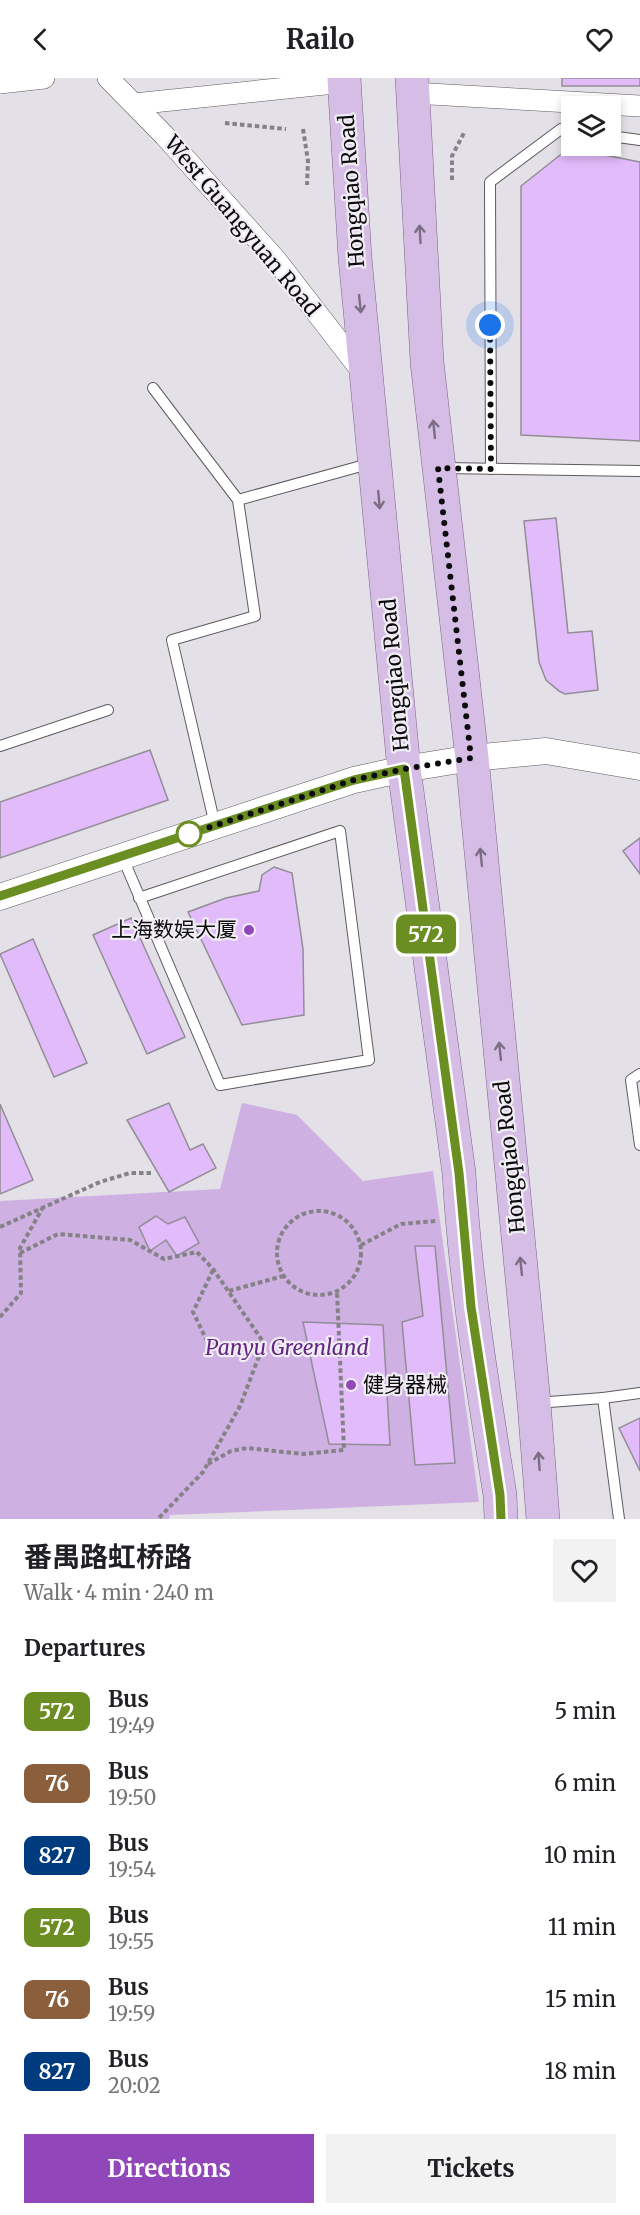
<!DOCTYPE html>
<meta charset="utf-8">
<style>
body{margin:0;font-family:Merriweather,"Noto Sans SC",serif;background:#f2f2f2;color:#202124;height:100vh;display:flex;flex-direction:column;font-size:22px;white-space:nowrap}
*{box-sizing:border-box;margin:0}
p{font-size:20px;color:#757577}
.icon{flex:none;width:33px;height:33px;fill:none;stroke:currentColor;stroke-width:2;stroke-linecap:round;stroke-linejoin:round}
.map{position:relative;height:1441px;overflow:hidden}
.sheet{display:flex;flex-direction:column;background:#fff;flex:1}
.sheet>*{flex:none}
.badge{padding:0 12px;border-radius:9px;font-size:21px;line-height:39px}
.controls{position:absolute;left:561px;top:18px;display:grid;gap:12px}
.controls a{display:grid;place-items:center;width:60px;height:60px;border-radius:0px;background:#fff;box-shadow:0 3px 9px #0003;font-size:30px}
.you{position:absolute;width:30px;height:30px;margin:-15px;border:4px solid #fff;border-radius:50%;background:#1a73e8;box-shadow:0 0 0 9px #1a73e833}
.map>.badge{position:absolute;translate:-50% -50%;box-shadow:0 0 0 3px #fff}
h2{padding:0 24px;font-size:22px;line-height:54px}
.round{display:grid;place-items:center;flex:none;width:63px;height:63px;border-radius:0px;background:#f2f2f2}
.overview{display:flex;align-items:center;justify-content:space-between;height:102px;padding:0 24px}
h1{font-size:28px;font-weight:700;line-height:45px}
.cta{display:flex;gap:12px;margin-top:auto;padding:12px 24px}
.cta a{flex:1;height:69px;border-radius:0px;background:#9147b9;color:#fff;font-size:24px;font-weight:700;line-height:69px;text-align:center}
.cta a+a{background:#f2f2f2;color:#202124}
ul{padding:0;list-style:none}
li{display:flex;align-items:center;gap:18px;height:72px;padding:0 24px}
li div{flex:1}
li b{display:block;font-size:22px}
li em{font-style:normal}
li .badge{min-width:66px;font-weight:700;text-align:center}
header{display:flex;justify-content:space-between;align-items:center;height:78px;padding:0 24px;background:#fff;font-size:27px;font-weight:700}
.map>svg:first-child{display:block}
.green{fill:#ceb0e2}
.building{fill:#e2bbfb;stroke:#928e95;stroke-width:1.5}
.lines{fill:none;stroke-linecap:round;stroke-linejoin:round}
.service-casing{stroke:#5d5a60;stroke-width:12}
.minor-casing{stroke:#5d5a60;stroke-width:22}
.tertiary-casing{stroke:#5d5a60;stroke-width:27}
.primary-casing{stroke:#7c628e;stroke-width:34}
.path{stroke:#858287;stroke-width:4;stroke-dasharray:4.5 3;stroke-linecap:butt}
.service{stroke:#fff;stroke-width:10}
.minor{stroke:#fff;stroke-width:21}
.tertiary{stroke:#fff;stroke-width:26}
.primary{stroke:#d5bde5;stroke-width:33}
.oneway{stroke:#7b6d84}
.line-casing{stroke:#fff;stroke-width:14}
.line{stroke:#6b8e23;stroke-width:9}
.walk{stroke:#0c0b0d;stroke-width:6;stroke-dasharray:0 10.8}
.stop-dot{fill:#fff;stroke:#6b8e23;stroke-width:3}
.poi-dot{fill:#9147b9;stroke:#f1edf4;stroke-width:2}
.labels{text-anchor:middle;stroke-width:4.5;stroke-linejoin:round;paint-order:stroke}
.street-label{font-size:21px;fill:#0c0b0d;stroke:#f1edf4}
.poi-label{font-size:21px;fill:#0c0b0d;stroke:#f1edf4;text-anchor:end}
.park-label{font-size:21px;font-style:italic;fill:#632682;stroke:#f1edf4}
</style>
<header><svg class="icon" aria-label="back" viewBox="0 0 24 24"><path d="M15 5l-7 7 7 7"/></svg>Railo<svg class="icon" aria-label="heart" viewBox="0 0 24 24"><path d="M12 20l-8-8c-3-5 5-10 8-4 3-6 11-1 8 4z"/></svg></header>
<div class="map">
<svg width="640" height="1441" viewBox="0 0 640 1441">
<rect width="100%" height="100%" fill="#e4e0e7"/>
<polygon class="green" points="242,1025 297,1037 363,1103 433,1093 479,1424 170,1437 169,1441 0,1441 0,1123 220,1111"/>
<g class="building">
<rect x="562" y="0" width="78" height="8"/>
<polygon points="569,70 640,84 640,363 521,357 521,108"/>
<polygon points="556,440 568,555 592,553 598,612 565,616 559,613 546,602 539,584 524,443"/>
<polygon points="150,672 168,722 0,780 0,724"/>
<polygon points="640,760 640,796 623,773"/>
<polygon points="274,789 292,795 303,871 304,937 242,947 188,834 226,820 259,813 262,797"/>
<polygon points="131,840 185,959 147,976 93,857"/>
<polygon points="33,861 87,985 54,999 0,876"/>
<polygon points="169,1025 190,1072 203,1066 216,1090 169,1114 127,1042"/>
<polygon points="0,1026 33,1102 0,1116"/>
<polygon points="156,1138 168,1146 185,1139 199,1165 177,1178 166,1162 150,1173 139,1149"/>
<polygon points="415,1168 435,1168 455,1385 415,1387 402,1244 423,1238"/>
<polygon points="303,1244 383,1247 390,1367 329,1366"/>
<polygon points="640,1340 640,1393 619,1350"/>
</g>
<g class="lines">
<defs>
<g id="service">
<polyline points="610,58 640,62"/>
<polyline points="153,310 238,422 372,385"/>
<polyline points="442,390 640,393"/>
<polyline points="491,391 490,104 561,51 572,52"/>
<polyline points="0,668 108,632"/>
<polyline points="215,747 172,562 255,538 238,422"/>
<polyline points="122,778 220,1007 369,982 340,753 139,820"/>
<polyline points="640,996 631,1002 640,1067"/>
<polyline points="603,1320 640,1315"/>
<polyline points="536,1325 603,1320 619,1441"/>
</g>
<g id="minor">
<polyline points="108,0 165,58 276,182 364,296"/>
<polyline points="0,5 44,0"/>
<polyline points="412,15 640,28"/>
<polyline points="134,26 344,4"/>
</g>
<polyline id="tertiary" points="0,819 354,702 404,691 472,680 546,673 640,689"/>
<g id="primary">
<path d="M 344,0 L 355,180 L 404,691 L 459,1095 C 465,1204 483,1310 500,1417 L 501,1441"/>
<polyline points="412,0 427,284 472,680 534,1325 543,1441"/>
</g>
</defs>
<use href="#service" class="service-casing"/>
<use href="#minor" class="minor-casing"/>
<use href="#tertiary" class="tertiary-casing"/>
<use href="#primary" class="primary-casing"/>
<g class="path">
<polyline points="225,45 286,51"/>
<polyline points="303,51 308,83 307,107"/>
<polyline points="452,102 452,78 465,53"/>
<circle cx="319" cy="1175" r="42"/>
<polyline points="0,1149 100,1104 130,1095 152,1095"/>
<polyline points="361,1167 401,1146 436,1143"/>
<polyline points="20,1175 58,1156 130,1162 164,1181 197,1174 213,1191 264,1265 240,1328 203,1394 158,1441"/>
<polyline points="213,1192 193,1234 206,1261 229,1275 263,1265"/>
<polyline points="229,1213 283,1198"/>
<polyline points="0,1239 21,1215 20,1170 42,1131"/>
<polyline points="208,1386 231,1373 247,1370 303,1376 344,1372 337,1214"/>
</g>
<use href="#service" class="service"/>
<use href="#minor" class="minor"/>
<use href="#tertiary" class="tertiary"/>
<use href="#primary" class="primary"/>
</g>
<defs><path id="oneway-shaft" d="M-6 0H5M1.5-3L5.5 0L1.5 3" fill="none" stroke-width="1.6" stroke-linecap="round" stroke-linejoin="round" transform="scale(1.5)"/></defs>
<g class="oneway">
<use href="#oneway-shaft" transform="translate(420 156) rotate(-93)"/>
<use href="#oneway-shaft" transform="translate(360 226) rotate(84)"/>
<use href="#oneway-shaft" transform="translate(434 351) rotate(-96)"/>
<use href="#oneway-shaft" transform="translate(379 422) rotate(85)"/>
<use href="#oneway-shaft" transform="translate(481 779) rotate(-96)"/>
<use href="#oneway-shaft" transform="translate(500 973) rotate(-96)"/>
<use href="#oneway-shaft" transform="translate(521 1188) rotate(-96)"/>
<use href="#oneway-shaft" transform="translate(539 1383) rotate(-94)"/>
</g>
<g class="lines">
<defs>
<polyline id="line" points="0,818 354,702 404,691 459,1095 471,1229 500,1417 501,1441"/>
</defs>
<use href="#line" class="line-casing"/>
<use href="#line" class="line"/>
<polyline class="walk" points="189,756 354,702 404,691 471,680 438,390 491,391 490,247"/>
</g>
<circle class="stop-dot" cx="189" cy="756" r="12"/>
<g class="poi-dot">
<circle cx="249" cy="852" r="6"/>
<circle cx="351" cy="1307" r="6"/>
</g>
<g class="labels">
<g class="street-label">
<text transform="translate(352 113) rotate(-94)" y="7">Hongqiao Road</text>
<text transform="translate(242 148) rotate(50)" y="7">West Guangyuan Road</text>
<text transform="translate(395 597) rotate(-95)" y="7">Hongqiao Road</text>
<text transform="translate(510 1079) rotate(-96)" y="7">Hongqiao Road</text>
</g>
<g class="poi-label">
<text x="237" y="859">上海数娱大厦</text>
<text x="363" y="1314" text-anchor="start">健身器械</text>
</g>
<g class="park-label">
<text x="287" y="1277">Panyu Greenland</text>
</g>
</g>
</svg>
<div class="controls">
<a><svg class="icon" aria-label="layers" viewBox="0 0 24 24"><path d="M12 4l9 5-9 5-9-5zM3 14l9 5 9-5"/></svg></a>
</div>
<div class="you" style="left:490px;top:247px"></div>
<b class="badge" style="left:426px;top:856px;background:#6b8e23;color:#fff">572</b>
</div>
<section class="sheet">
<div class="overview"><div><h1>番禺路虹桥路</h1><p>Walk · 4 min · 240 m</p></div><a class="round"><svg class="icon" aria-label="heart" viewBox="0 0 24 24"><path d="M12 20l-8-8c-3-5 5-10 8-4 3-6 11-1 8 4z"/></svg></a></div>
<h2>Departures</h2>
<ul>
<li><span class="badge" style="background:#6b8e23;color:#fff">572</span><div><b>Bus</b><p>19:49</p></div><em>5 min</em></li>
<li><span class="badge" style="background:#8b5e3c;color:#fff">76</span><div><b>Bus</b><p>19:50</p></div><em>6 min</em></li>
<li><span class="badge" style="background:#003b80;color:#fff">827</span><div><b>Bus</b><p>19:54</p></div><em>10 min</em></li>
<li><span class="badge" style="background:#6b8e23;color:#fff">572</span><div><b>Bus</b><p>19:55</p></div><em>11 min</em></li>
<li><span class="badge" style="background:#8b5e3c;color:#fff">76</span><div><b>Bus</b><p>19:59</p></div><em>15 min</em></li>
<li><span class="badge" style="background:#003b80;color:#fff">827</span><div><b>Bus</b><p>20:02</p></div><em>18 min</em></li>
</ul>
<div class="cta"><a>Directions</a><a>Tickets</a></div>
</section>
